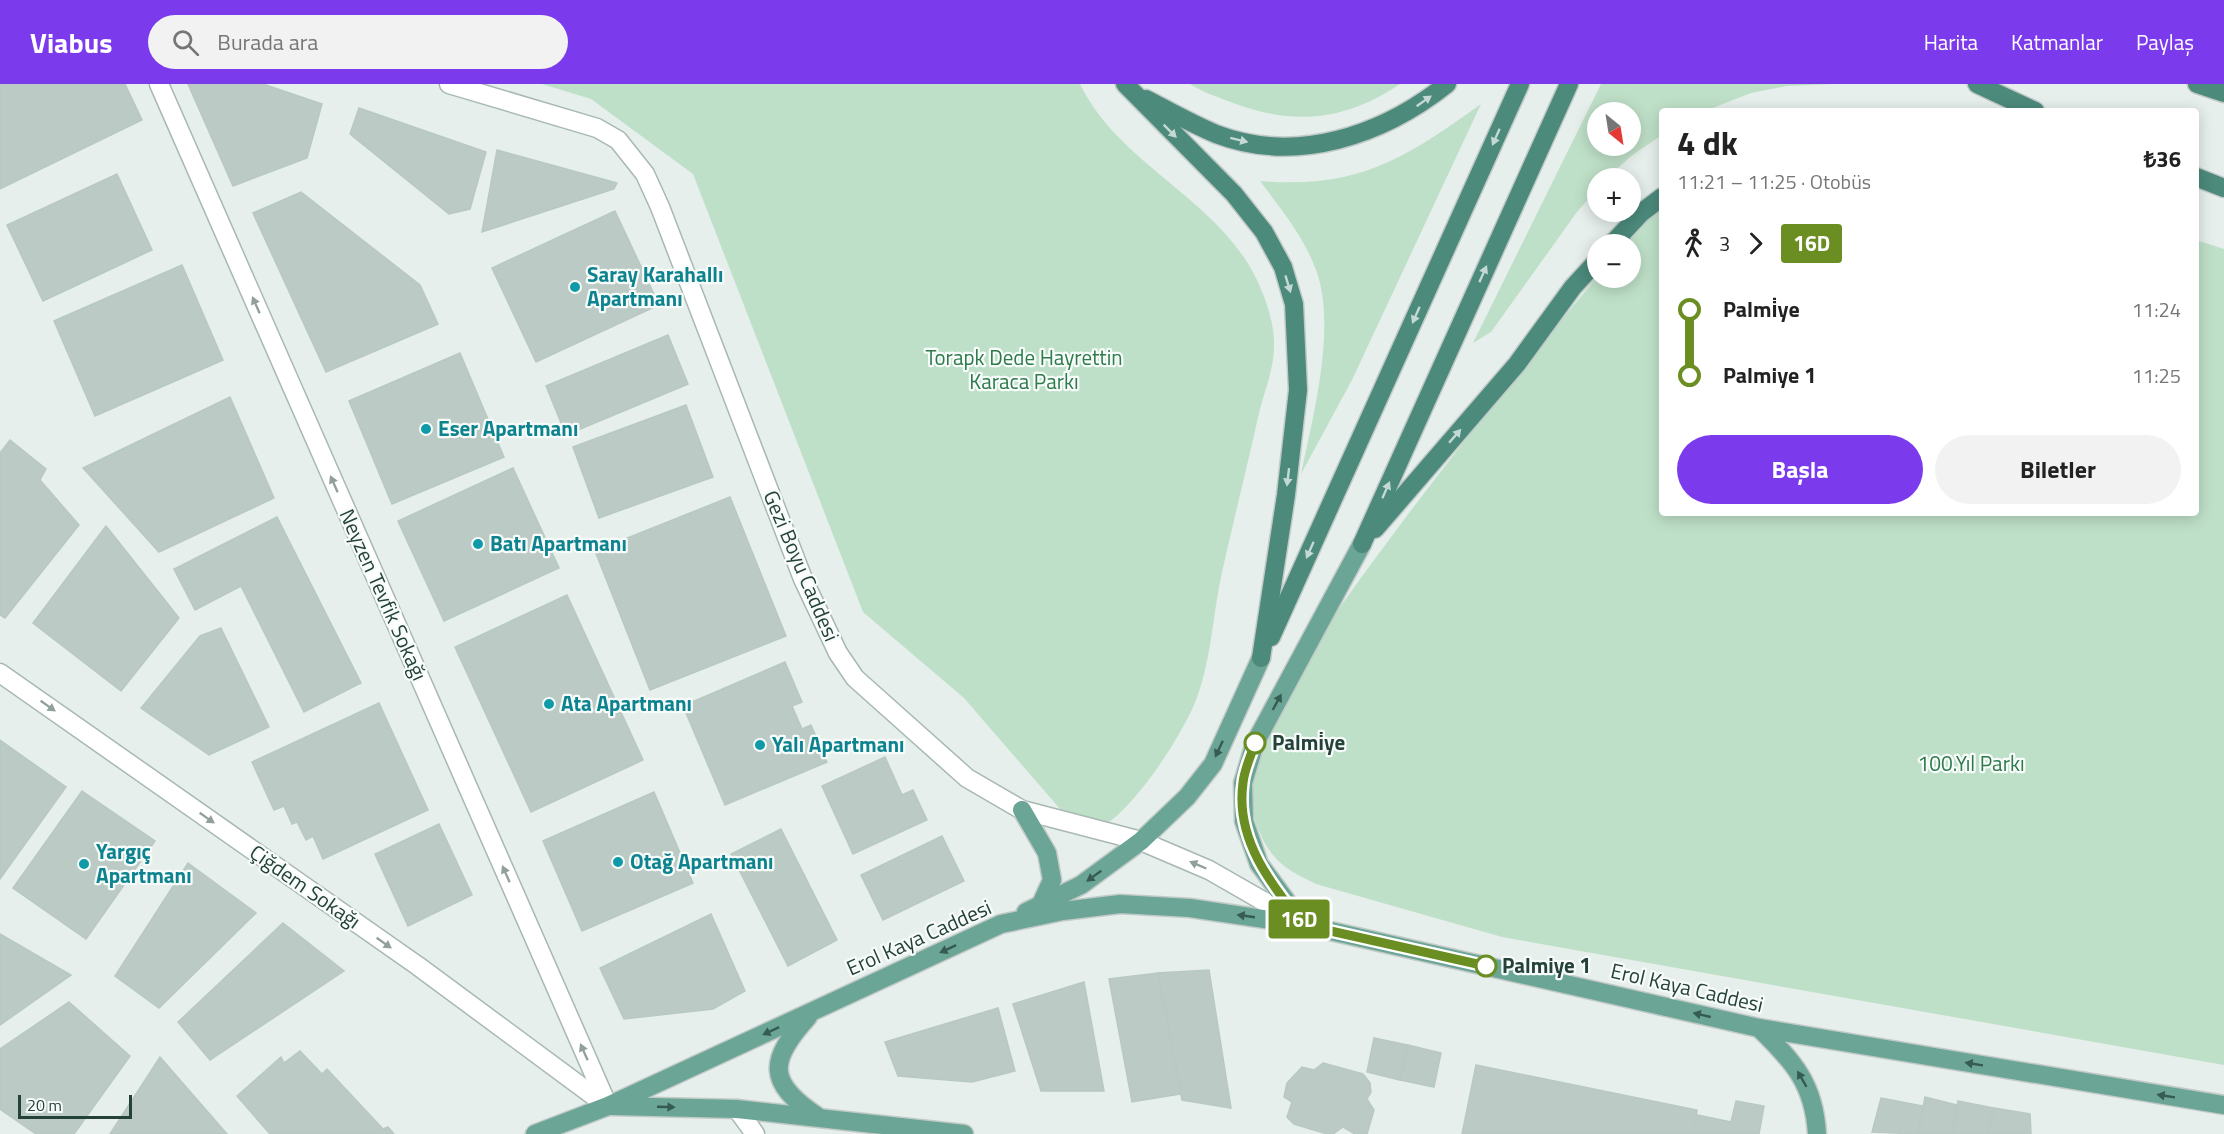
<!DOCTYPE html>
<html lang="tr">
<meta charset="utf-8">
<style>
body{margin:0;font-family:"Titillium Web",sans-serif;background:#f2f2f2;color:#222;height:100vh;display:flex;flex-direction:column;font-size:22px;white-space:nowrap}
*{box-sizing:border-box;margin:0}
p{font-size:20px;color:#767676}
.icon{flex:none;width:33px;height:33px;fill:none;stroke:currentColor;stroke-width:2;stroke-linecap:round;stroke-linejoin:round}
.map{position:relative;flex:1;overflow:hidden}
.side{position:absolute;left:1659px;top:24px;width:540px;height:408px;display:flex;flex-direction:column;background:#fff;border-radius:6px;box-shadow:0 3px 15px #0003}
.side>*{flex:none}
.badge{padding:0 12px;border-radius:4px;font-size:21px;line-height:39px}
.needle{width:39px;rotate:150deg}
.controls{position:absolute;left:1587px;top:18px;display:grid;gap:12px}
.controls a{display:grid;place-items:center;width:54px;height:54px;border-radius:50%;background:#fff;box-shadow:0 3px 15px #0003;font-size:30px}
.scale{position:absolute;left:18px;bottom:15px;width:114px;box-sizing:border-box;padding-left:6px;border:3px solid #24423a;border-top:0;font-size:16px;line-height:21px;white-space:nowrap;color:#24423a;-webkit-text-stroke:4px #f7fbf9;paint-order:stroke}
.map>.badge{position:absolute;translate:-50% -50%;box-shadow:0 0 0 3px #fff}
.legs{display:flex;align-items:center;gap:9px;height:66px;padding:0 18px;font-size:20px}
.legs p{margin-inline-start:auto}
.head{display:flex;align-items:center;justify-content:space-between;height:102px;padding:0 18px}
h1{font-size:33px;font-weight:700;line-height:45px}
.cta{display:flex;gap:12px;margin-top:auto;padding:12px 18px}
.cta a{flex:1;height:69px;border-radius:36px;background:#7c3aed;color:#fff;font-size:24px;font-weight:700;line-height:69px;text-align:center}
.cta a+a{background:#f2f2f2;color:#222}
ul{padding:0 18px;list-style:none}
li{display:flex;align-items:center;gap:21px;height:66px;font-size:22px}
li i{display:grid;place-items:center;width:9px;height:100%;margin:0 8px;background:currentColor}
li i::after{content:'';width:15px;height:15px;margin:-8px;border:4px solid;border-radius:50%;background:#fff}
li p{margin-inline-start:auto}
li:first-child i{background:linear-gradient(#0000 50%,currentColor 0)}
li:last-child i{background:linear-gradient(currentColor 50%,#0000 0)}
header{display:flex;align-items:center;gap:36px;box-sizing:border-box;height:84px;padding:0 30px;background:#7c3aed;color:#fff}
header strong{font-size:28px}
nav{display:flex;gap:33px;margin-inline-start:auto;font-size:21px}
.search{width:420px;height:54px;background:#f2f2f2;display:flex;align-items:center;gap:15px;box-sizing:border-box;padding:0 21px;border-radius:33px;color:#767676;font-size:22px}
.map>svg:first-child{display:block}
.green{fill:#bfe0c8;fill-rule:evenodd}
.building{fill:#bbcac4;stroke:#b8c9c2;stroke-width:1.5}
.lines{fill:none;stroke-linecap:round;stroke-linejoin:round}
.minor-casing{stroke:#a8b8b2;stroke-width:21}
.tertiary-casing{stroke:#a8b8b2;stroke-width:21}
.primary-casing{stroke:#c2cac8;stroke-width:21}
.trunk-casing{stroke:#c2cac8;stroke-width:21}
.minor{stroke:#fff;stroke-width:18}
.tertiary{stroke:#fff;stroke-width:18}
.primary{stroke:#6aa596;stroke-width:18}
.trunk{stroke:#4c8a7c;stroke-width:18}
.oneway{fill:#c4d9d4}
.oneway2{fill:#92a09c}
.oneway3{fill:#365b51}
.line-1-casing{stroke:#fff;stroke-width:14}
.line-1{stroke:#6b8e23;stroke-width:9}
.culture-dot{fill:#0f9aa8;stroke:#f7fbf9;stroke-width:2}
.stop-1-dot{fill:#fff;stroke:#6b8e23;stroke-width:3}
.labels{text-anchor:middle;stroke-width:4.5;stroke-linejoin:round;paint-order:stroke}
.culture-label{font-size:21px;font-weight:bold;fill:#0d838f;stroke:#f7fbf9;text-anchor:start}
.park-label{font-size:21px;fill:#2d7a4b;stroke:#f7fbf9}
.street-label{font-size:21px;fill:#24423a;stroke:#f7fbf9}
.stop-label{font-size:21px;font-weight:bold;fill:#24423a;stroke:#f7fbf9;text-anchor:start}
</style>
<header>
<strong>Viabus</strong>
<div class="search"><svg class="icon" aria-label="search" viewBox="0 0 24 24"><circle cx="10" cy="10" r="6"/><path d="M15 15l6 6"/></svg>Burada ara</div>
<nav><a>Harita</a><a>Katmanlar</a><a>Paylaş</a></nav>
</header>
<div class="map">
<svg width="2224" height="1050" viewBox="0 0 2224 1050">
<rect width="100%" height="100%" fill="#e6efeb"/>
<g class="green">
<path d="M 542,0 L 1080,0 C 1121,85 1229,118 1263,210 C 1269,225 1275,246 1274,263 C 1274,284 1264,309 1259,329 C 1247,384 1233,438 1221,493 C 1212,536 1211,581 1194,621 C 1180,654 1130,732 1097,745 C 1092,747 1085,747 1080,748 L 964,614 L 863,528 L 693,90 L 591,15 Z"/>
<path d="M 1190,0 L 1400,0 C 1344,38 1291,42 1228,17 C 1215,12 1202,8 1190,0 Z"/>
<path d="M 1601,0 L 1832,0 L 1787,2 L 1751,9 L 1705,27 L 1662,27 L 1662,51 L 1631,72 L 1607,94 L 1598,94 L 1597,105 L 1577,128 L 1491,248 L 1473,259 ZM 1630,28 L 1630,62 L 1598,62 L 1598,28 Z"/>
<path d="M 1481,20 L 1352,296 L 1301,390 C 1313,333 1337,242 1316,186 C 1304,153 1281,125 1260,97 C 1359,105 1404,75 1481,20 Z"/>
<path d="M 1662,119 L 1662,429 L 2196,429 L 2196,156 L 2224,165 L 2224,981 L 1502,853 L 1316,800 C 1300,792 1284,785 1273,771 C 1254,749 1243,696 1243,667 C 1349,500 1471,345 1597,193 L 1630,194 L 1630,160 L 1624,160 Z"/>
</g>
<g class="building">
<polygon points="0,0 125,0 142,36 0,105"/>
<polygon points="188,0 263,0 322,20 307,74 233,102"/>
<polygon points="359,24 486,68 470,125 449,130 350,50"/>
<polygon points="497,66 617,99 614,105 482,148"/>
<polygon points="117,90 152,166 43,217 7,141"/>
<polygon points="301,108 420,201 438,240 326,288 253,129"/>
<polygon points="615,127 659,221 536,278 492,184"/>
<polygon points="182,181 223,276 95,332 54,237"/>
<polygon points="668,251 688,300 566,351 546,302"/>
<polygon points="460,269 504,373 392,420 349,317"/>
<polygon points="230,313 274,414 159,468 83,384"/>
<polygon points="686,321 713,393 599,434 573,363"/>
<polygon points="10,356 46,385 40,396 79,441 5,534 0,531 0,369"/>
<polygon points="513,384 559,484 444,537 398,437"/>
<polygon points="730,413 786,552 650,606 595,467"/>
<polygon points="277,433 361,599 304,628 241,502 195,526 174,485"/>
<polygon points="106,442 179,534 121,607 33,539"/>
<polygon points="567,511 643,676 531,728 455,563"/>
<polygon points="221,544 269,643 209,671 141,624 200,552"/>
<polygon points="785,578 802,618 792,622 802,645 811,641 827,678 725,721 683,622"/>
<polygon points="379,619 428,726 323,775 313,752 306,756 297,738 292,740 284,722 274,726 252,678"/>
<polygon points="0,656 66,703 0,795"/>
<polygon points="885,673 902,711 913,706 927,736 853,770 822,702"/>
<polygon points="82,707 155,757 86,855 13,804"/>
<polygon points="654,708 693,799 582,847 543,757"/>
<polygon points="439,740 472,811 408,842 375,770"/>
<polygon points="781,745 837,856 788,882 731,770"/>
<polygon points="942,752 964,797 883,836 861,791"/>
<polygon points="188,779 256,829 159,924 115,892"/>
<polygon points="711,830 745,907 713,925 624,935 600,884"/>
<polygon points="283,839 344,887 210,976 178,938"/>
<polygon points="0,850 71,891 0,941"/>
<polygon points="1209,886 1231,1024 1182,1016 1158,889"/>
<polygon points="1158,889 1181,1010 1132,1018 1109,895"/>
<polygon points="1084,898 1104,1007 1041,1007 1013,920"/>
<polygon points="69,918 130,972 74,1050 36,1050 0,1025 0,965"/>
<polygon points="998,924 1015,987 972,998 898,992 885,958"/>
<polygon points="1374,954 1408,961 1400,996 1367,988"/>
<polygon points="1408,961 1441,969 1434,1003 1400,996"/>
<polygon points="300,967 322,990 327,985 383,1045 388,1043 394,1050 270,1050 237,1012 281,973 284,979"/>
<polygon points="160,973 227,1050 110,1050"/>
<polygon points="1323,979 1363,990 1370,999 1371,1008 1367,1015 1374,1026 1367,1050 1355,1050 1343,1043 1333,1050 1327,1050 1294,1040 1287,1033 1292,1018 1284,1013 1287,999 1302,983 1314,986"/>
<polygon points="1476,981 1697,1026 1693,1050 1462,1050"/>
<polygon points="1925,1013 1957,1021 1952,1050 1918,1050"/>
<polygon points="1881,1014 1923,1022 1918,1050 1872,1048"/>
<polygon points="1736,1017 1764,1022 1759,1050 1693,1050 1697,1031 1731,1038"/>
<polygon points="1958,1017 1994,1024 1988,1050 1952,1050"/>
<polygon points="1994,1024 2030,1030 2031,1050 1988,1050"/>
</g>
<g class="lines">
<defs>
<g id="minor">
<polyline points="159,0 608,1022"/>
<polyline points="0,589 418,882 606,1021"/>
<polyline points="737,1025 755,1050"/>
</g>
<polyline id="tertiary" points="449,0 597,44 618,56 645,90 660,123 803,495 838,569 855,594 967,694 1022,726 1141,757 1209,786 1303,840"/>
<g id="primary">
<polyline points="1022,726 1047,769 1052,796 1041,820"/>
<polyline points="1026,828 1081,801 1141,757 1187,713 1213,680 1261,574"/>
<polyline points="1304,841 1259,780 1244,737 1243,699 1255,659 1362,460"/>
<path d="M 808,933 C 769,976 766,998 817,1032"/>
<path d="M 1759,944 C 1794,978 1814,1000 1817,1050"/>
<polyline points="612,1022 737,1025 964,1050"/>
<polyline points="535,1050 608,1022 1001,840 1063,827 1120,820 1190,824 1304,841 1759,944 2224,1021"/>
</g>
<g id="trunk">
<polyline points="1125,0 1234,110 1264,148 1283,183 1294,220 1298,306 1286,411 1261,574"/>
<polyline points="1977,0 2035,27"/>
<polyline points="2197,0 2224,9"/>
<path d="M 1146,15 C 1169,27 1192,40 1216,50 C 1297,81 1383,51 1447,0"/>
<polyline points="2196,93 2224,104"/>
<polyline points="1612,160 1641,129 1662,113"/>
<polyline points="1375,445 1517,280 1573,203 1598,176"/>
<polyline points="1362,460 1569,0"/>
<polyline points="1271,553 1520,0"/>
</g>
</defs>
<use href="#minor" class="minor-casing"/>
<use href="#tertiary" class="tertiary-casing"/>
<use href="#primary" class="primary-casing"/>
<use href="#trunk" class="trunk-casing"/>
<use href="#minor" class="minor"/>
<use href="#tertiary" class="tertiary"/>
<use href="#primary" class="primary"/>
<use href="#trunk" class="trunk"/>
</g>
<defs><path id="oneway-solid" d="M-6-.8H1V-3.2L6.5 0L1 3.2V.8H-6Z" transform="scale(1.5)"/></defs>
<g class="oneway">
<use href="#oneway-solid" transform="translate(1424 17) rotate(-35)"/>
<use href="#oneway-solid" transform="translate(1170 47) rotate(45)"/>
<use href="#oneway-solid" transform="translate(1496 53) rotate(114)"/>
<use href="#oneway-solid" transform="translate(1239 56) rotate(14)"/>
<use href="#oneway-solid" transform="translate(1483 190) rotate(-66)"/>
<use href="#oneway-solid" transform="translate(1288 200) rotate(73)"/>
<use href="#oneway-solid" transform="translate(1416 231) rotate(114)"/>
<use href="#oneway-solid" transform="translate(1455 352) rotate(-49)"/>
<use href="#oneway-solid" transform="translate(1288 393) rotate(97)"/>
<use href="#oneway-solid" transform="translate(1386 406) rotate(-66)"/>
<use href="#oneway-solid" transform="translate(1310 466) rotate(114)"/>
</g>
<g class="oneway2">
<use href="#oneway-solid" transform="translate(256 221) rotate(-114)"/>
<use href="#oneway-solid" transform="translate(334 400) rotate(-114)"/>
<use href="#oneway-solid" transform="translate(48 622) rotate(35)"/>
<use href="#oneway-solid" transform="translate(207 734) rotate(35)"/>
<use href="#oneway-solid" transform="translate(1198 781) rotate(-157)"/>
<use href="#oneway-solid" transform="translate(506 790) rotate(-114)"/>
<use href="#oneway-solid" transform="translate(384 859) rotate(35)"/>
<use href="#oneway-solid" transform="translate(584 968) rotate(-114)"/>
</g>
<g class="oneway3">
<use href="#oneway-solid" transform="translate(1277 618) rotate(-62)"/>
<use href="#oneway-solid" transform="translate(1219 665) rotate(115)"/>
<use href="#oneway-solid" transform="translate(1094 792) rotate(144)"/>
<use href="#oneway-solid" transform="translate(1246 832) rotate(-172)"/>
<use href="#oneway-solid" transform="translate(948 865) rotate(155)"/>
<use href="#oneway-solid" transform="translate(1702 931) rotate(-167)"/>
<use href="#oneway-solid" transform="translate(771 947) rotate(155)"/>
<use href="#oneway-solid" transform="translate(1974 980) rotate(-171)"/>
<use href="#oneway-solid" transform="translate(1802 995) rotate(-120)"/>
<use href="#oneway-solid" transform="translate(2166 1012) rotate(-171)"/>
<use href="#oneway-solid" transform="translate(666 1023) rotate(2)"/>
</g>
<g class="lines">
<defs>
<path id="line-1" d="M 1255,659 C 1251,672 1244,686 1243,699 C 1235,755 1271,801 1304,841 L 1486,882"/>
</defs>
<use href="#line-1" class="line-1-casing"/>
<use href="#line-1" class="line-1"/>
</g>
<g class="culture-dot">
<circle cx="575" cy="203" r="6"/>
<circle cx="426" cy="345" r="6"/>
<circle cx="478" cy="460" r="6"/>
<circle cx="549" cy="620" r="6"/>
<circle cx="760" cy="661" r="6"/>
<circle cx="618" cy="778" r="6"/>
<circle cx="84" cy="780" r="6"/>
</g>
<g class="stop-1-dot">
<circle cx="1255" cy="659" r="10"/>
<circle cx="1486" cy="882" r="10"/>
</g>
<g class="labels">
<g class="culture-label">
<text x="587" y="198">Saray Karahallı<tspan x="587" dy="24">Apartmanı</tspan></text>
<text x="438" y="352">Eser Apartmanı</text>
<text x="490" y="467">Batı Apartmanı</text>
<text x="561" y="627">Ata Apartmanı</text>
<text x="772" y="668">Yalı Apartmanı</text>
<text x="96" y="775">Yargıç<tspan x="96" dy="24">Apartmanı</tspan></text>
<text x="630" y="785">Otağ Apartmanı</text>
</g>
<g class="park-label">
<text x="1024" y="281">Torapk Dede Hayrettin<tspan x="1024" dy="24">Karaca Parkı</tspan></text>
<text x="1971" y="687">100.Yıl Parkı</text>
</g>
<g class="street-label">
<text transform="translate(801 482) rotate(67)" y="7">Gezi Boyu Caddesi</text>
<text transform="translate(383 511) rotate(66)" y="7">Neyzen Tevfik Sokağı</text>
<text transform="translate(305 803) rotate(35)" y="7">Çiğdem Sokağı</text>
<text transform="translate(919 854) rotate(-24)" y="7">Erol Kaya Caddesi</text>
<text transform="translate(1687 904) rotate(13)" y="7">Erol Kaya Caddesi</text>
</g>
<g class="stop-label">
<text x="1272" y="666">Palmi̇ye</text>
<text x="1502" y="889">Palmiye 1</text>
</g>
</g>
</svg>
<div class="controls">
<a><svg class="needle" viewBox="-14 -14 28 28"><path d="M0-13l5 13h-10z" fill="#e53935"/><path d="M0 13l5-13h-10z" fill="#767676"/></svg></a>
<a>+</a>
<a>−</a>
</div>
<div class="scale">20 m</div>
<b class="badge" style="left:1299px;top:835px;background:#6b8e23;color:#fff">16D</b>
<section class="side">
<div class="head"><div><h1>4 dk</h1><p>11:21 – 11:25 · Otobüs</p></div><b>₺36</b></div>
<div class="legs"><svg class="icon" aria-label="walk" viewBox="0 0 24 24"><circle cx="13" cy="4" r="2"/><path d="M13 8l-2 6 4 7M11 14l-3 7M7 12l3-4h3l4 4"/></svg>3<svg class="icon" aria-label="forward" viewBox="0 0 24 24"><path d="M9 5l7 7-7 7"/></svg><b class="badge" style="background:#6b8e23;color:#fff">16D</b></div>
<ul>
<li><i style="color:#6b8e23"></i><b>Palmi̇ye</b><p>11:24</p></li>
<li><i style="color:#6b8e23"></i><b>Palmiye 1</b><p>11:25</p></li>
</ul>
<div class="cta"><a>Başla</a><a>Biletler</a></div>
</section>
</div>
